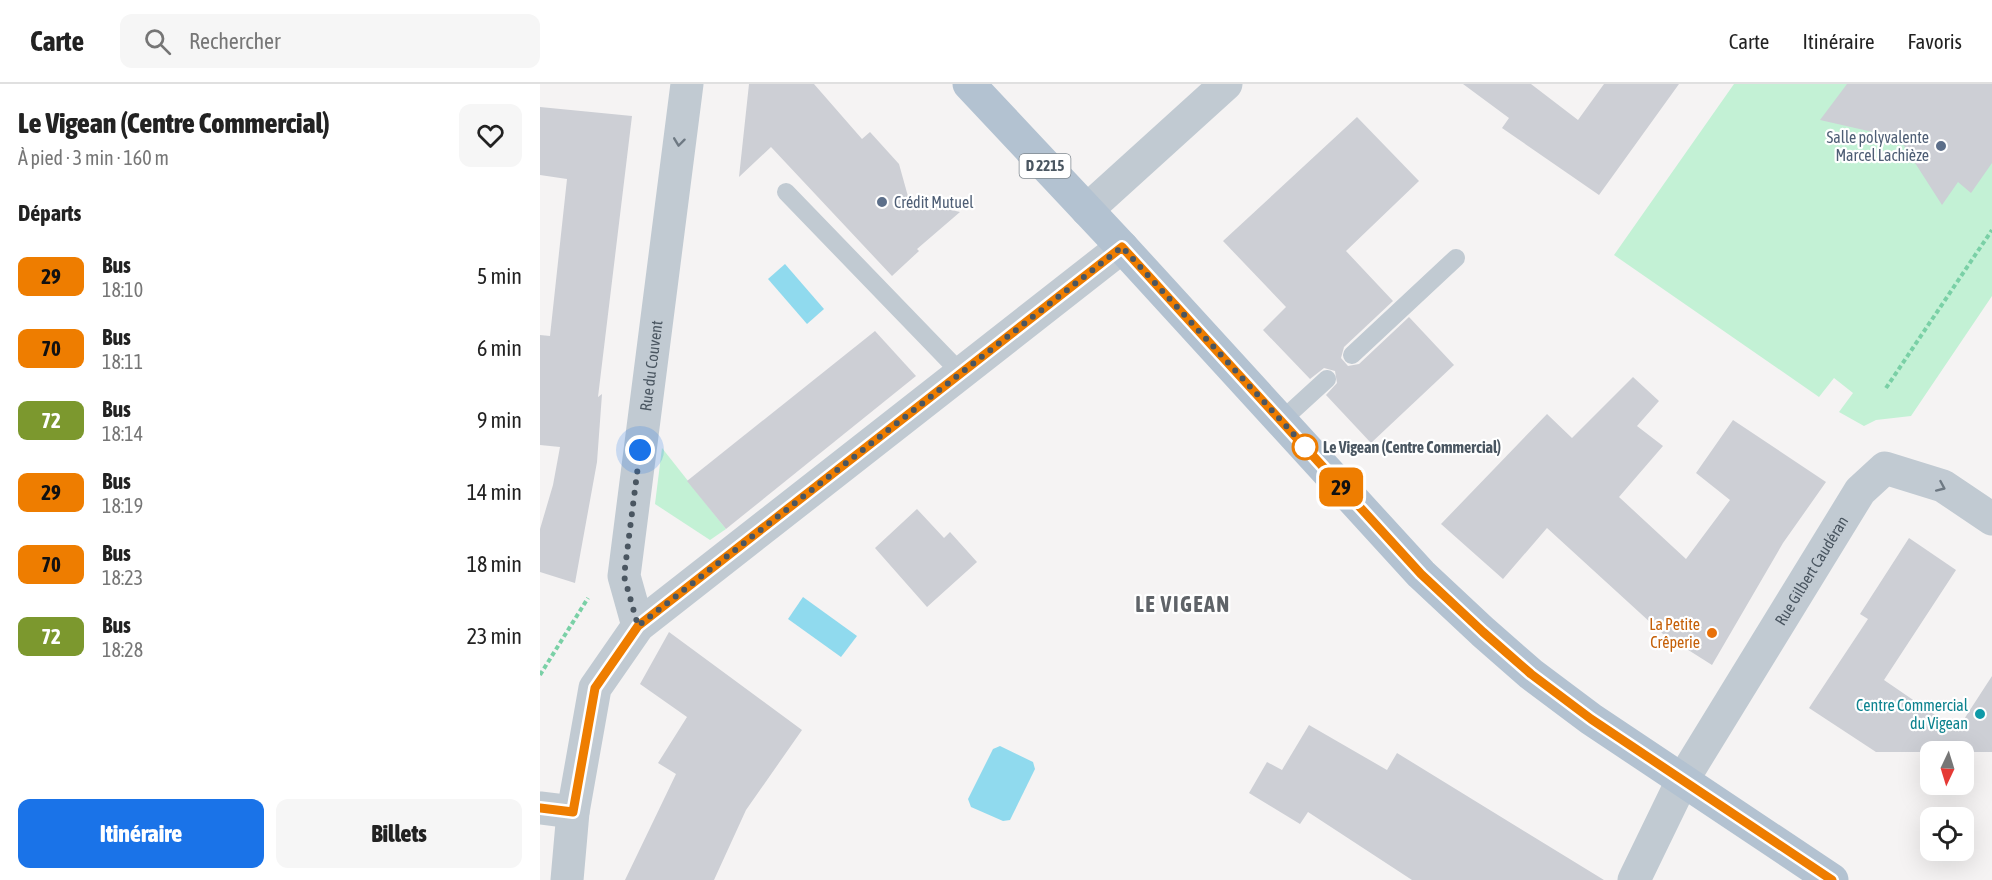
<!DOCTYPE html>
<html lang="fr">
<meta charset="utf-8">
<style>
body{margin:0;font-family:"Asap Condensed",sans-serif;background:#f6f6f6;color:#222;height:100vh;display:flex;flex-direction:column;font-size:22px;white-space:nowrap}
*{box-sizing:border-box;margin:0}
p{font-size:20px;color:#767676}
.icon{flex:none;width:33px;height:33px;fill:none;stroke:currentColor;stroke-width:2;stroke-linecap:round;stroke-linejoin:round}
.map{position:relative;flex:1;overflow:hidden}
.details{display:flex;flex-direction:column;background:#fff;width:540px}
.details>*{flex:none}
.badge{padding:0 12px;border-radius:9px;font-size:21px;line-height:39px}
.needle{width:39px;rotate:184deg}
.buttons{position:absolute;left:1380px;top:657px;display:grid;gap:12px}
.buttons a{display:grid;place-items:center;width:54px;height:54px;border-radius:12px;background:#fff;box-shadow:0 6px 24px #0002;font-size:30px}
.you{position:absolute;width:30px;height:30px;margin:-15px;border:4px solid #fff;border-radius:50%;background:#1a73e8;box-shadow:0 0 0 9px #1a73e833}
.map>.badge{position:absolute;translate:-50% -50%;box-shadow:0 0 0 3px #fff}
h2{padding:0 18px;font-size:22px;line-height:54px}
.round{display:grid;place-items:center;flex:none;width:63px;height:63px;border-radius:12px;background:#f6f6f6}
.headline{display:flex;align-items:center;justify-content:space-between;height:102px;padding:0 18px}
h1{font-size:28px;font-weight:800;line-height:45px}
.button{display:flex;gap:12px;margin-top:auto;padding:12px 18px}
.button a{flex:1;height:69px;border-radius:12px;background:#1a73e8;color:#fff;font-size:24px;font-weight:800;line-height:69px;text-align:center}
.button a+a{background:#f6f6f6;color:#222}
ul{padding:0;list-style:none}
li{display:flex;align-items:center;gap:18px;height:72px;padding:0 18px}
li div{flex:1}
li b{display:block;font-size:22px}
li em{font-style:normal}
li .badge{min-width:66px;font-weight:700;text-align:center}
header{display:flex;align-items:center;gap:36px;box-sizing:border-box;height:84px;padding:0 30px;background:#fff;border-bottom:2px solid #e0e0e0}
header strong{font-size:28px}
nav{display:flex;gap:33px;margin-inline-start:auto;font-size:21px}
.search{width:420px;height:54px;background:#f6f6f6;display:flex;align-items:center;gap:15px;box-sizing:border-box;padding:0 21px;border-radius:12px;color:#767676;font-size:22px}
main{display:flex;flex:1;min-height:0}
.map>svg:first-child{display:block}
.green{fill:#c3f1d5}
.water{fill:#90daee}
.building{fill:#cdcfd5}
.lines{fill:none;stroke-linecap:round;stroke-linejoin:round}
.path{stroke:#7ad0a6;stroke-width:4;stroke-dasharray:4.5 3;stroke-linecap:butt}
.service{stroke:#c1cad2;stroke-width:18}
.minor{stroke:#c1cad2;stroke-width:33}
.primary{stroke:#b3c2d1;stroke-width:33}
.oneway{stroke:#6e7983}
.line-casing{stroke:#fff;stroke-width:14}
.line{stroke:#ee7d00;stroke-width:9}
.walk{stroke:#4a5661;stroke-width:6;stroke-dasharray:0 10.8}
.service-dot{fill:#5c6f8a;stroke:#fff;stroke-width:2}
.stop-dot{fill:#fff;stroke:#ee7d00;stroke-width:3}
.food-dot{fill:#e8710a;stroke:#fff;stroke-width:2}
.culture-dot{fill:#0f9aa8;stroke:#fff;stroke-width:2}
.labels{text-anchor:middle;stroke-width:4.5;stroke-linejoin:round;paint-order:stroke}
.shield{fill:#fff;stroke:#808990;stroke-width:1.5}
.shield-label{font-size:15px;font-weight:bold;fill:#4a5661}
.service-label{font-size:16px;fill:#4e5e75;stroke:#fff;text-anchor:end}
.street-label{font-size:16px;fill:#4a5661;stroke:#fff}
.stop-label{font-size:16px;font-weight:bold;fill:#4a5661;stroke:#fff;text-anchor:start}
.food-label{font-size:16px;fill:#c56008;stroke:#fff;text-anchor:end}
.culture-label{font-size:16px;fill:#0d838f;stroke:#fff;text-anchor:end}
.district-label{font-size:22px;font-weight:bold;letter-spacing:1.5px;fill:#5f6368;stroke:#fff}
</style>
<header>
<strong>Carte</strong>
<div class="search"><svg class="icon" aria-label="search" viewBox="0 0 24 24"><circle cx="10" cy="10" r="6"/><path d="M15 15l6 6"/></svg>Rechercher</div>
<nav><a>Carte</a><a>Itinéraire</a><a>Favoris</a></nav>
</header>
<main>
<section class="details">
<div class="headline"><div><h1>Le Vigean (Centre Commercial)</h1><p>À pied · 3 min · 160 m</p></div><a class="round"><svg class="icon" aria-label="heart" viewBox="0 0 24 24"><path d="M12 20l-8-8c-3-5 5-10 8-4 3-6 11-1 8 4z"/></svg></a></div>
<h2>Départs</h2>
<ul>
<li><span class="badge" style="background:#ee7d00;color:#111">29</span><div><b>Bus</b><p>18:10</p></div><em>5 min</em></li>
<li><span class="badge" style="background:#ee7d00;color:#111">70</span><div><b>Bus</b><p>18:11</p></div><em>6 min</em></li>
<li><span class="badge" style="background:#7c982e;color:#fff">72</span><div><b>Bus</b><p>18:14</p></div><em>9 min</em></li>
<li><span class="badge" style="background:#ee7d00;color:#111">29</span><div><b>Bus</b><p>18:19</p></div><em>14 min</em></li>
<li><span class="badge" style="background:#ee7d00;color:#111">70</span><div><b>Bus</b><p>18:23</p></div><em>18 min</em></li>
<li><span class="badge" style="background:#7c982e;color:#fff">72</span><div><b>Bus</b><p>18:28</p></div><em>23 min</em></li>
</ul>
<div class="button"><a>Itinéraire</a><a>Billets</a></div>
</section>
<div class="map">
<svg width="1452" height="796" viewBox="0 0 1452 796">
<rect width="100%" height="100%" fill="#f5f3f3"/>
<g class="green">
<polygon points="1194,0 1452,0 1452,212 1371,332 1336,336 1324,342 1299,328 1313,309 1294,294 1279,313 1074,171"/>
<polygon points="122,364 186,445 170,456 115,420"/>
</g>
<g class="water">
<polygon points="245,180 284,225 267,240 228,195"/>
<polygon points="263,513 317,552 301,573 248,535"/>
<polygon points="460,662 493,678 495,685 470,736 463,737 431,723 428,715 453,665"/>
</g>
<g class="building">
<polygon points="209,0 274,0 322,55 330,48 359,80 369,116 420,128 377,165 379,167 352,192 231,63 199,93"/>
<polygon points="923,0 991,0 1038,36 1064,0 1139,0 1059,111 962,44 969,34"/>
<polygon points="1307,0 1452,0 1452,79 1431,109 1418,98 1402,121 1359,54 1280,36"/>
<polygon points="0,23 92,32 58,313 62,310 57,378 35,499 0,488 0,445 13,401 20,363 0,361 0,251 10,252 27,95 0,91"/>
<polygon points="817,33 879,97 806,167 853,217 804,263 801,274 808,282 819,280 869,233 914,281 831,359 786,311 797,299 795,287 784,284 770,295 723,246 746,223 683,157"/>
<polygon points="335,247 376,292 186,445 147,397"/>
<polygon points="1093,293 1119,317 1097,342 1123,362 1079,413 1146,475 1190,416 1156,389 1193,336 1286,398 1243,459 1172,581 1123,550 1007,444 963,495 901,440 1007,330 1032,354"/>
<polygon points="377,425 404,454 410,448 437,478 387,523 335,464"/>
<polygon points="1369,454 1416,486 1344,596 1417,646 1452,592 1452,668 1336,668 1269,624 1328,535 1320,530"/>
<polygon points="129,548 262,646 206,726 174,796 85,796 136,690 118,679 147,633 100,600"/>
<polygon points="769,641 847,686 857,669 1064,796 872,796 768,728 760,740 709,709 727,678 742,686"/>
</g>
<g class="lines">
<g class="path">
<polyline points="1346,304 1452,146"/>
<polyline points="0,591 48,514"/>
</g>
<g class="service">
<polyline points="246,108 421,289"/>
<polyline points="812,271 916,174"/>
<polyline points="741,337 787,295"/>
</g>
<g class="minor">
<polyline points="547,126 686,0"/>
<path id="s1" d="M 98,542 L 84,492 L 147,0"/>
<polyline points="0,724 33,728"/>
<polyline points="27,796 33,728 55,604 98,542 582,163"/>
<path id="s2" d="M 1094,796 L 1142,697 L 1320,407 L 1345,384 L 1403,402 L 1452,435"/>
</g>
<polyline class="primary" points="429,0 582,163 881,490 943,548 991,590 1051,635 1292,796"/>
</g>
<defs><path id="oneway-chevron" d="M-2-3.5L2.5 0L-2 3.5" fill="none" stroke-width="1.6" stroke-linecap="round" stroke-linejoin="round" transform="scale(1.5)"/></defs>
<g class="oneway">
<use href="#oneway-chevron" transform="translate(139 58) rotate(97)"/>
<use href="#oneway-chevron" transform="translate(1401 403) rotate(24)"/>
</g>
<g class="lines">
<defs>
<polyline id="line" points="0,724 33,728 55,604 98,542 582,163 881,490 943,548 991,590 1051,635 1292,796"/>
</defs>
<use href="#line" class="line-casing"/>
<use href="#line" class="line"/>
<polyline class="walk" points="100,366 84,492 98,542 582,163 770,368 765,363"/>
</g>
<g class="service-dot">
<circle cx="1401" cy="62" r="6"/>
<circle cx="342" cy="118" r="6"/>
</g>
<circle class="stop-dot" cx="765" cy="363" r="12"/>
<circle class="food-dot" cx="1172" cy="549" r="6"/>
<circle class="culture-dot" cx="1440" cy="630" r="6"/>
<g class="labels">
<rect class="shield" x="479.5" y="70" width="51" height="24" rx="4.5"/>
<g class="shield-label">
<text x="505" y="87">D 2215</text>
</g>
<g class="service-label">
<text x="1389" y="59">Salle polyvalente<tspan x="1389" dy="18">Marcel Lachièze</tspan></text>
<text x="354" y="124" text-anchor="start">Crédit Mutuel</text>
</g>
<g class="street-label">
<text dy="6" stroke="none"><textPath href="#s1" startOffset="264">Rue du Couvent</textPath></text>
<text dy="6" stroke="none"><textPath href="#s2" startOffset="357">Rue Gilbert Caudéran</textPath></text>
</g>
<g class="stop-label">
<text x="783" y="369">Le Vigean (Centre Commercial)</text>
</g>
<g class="food-label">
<text x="1160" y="546">La Petite<tspan x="1160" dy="18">Crêperie</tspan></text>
</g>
<g class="culture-label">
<text x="1428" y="627">Centre Commercial<tspan x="1428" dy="18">du Vigean</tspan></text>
</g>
<g class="district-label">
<text x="643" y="528">LE VIGEAN</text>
</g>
</g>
</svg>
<div class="buttons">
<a><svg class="needle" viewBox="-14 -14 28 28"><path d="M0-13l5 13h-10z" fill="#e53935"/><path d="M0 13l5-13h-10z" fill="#767676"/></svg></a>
<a><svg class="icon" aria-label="locate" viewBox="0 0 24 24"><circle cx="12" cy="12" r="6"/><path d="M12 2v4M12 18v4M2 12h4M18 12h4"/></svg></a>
</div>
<div class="you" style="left:100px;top:366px"></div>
<b class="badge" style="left:801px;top:403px;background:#ee7d00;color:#111">29</b>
</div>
</main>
